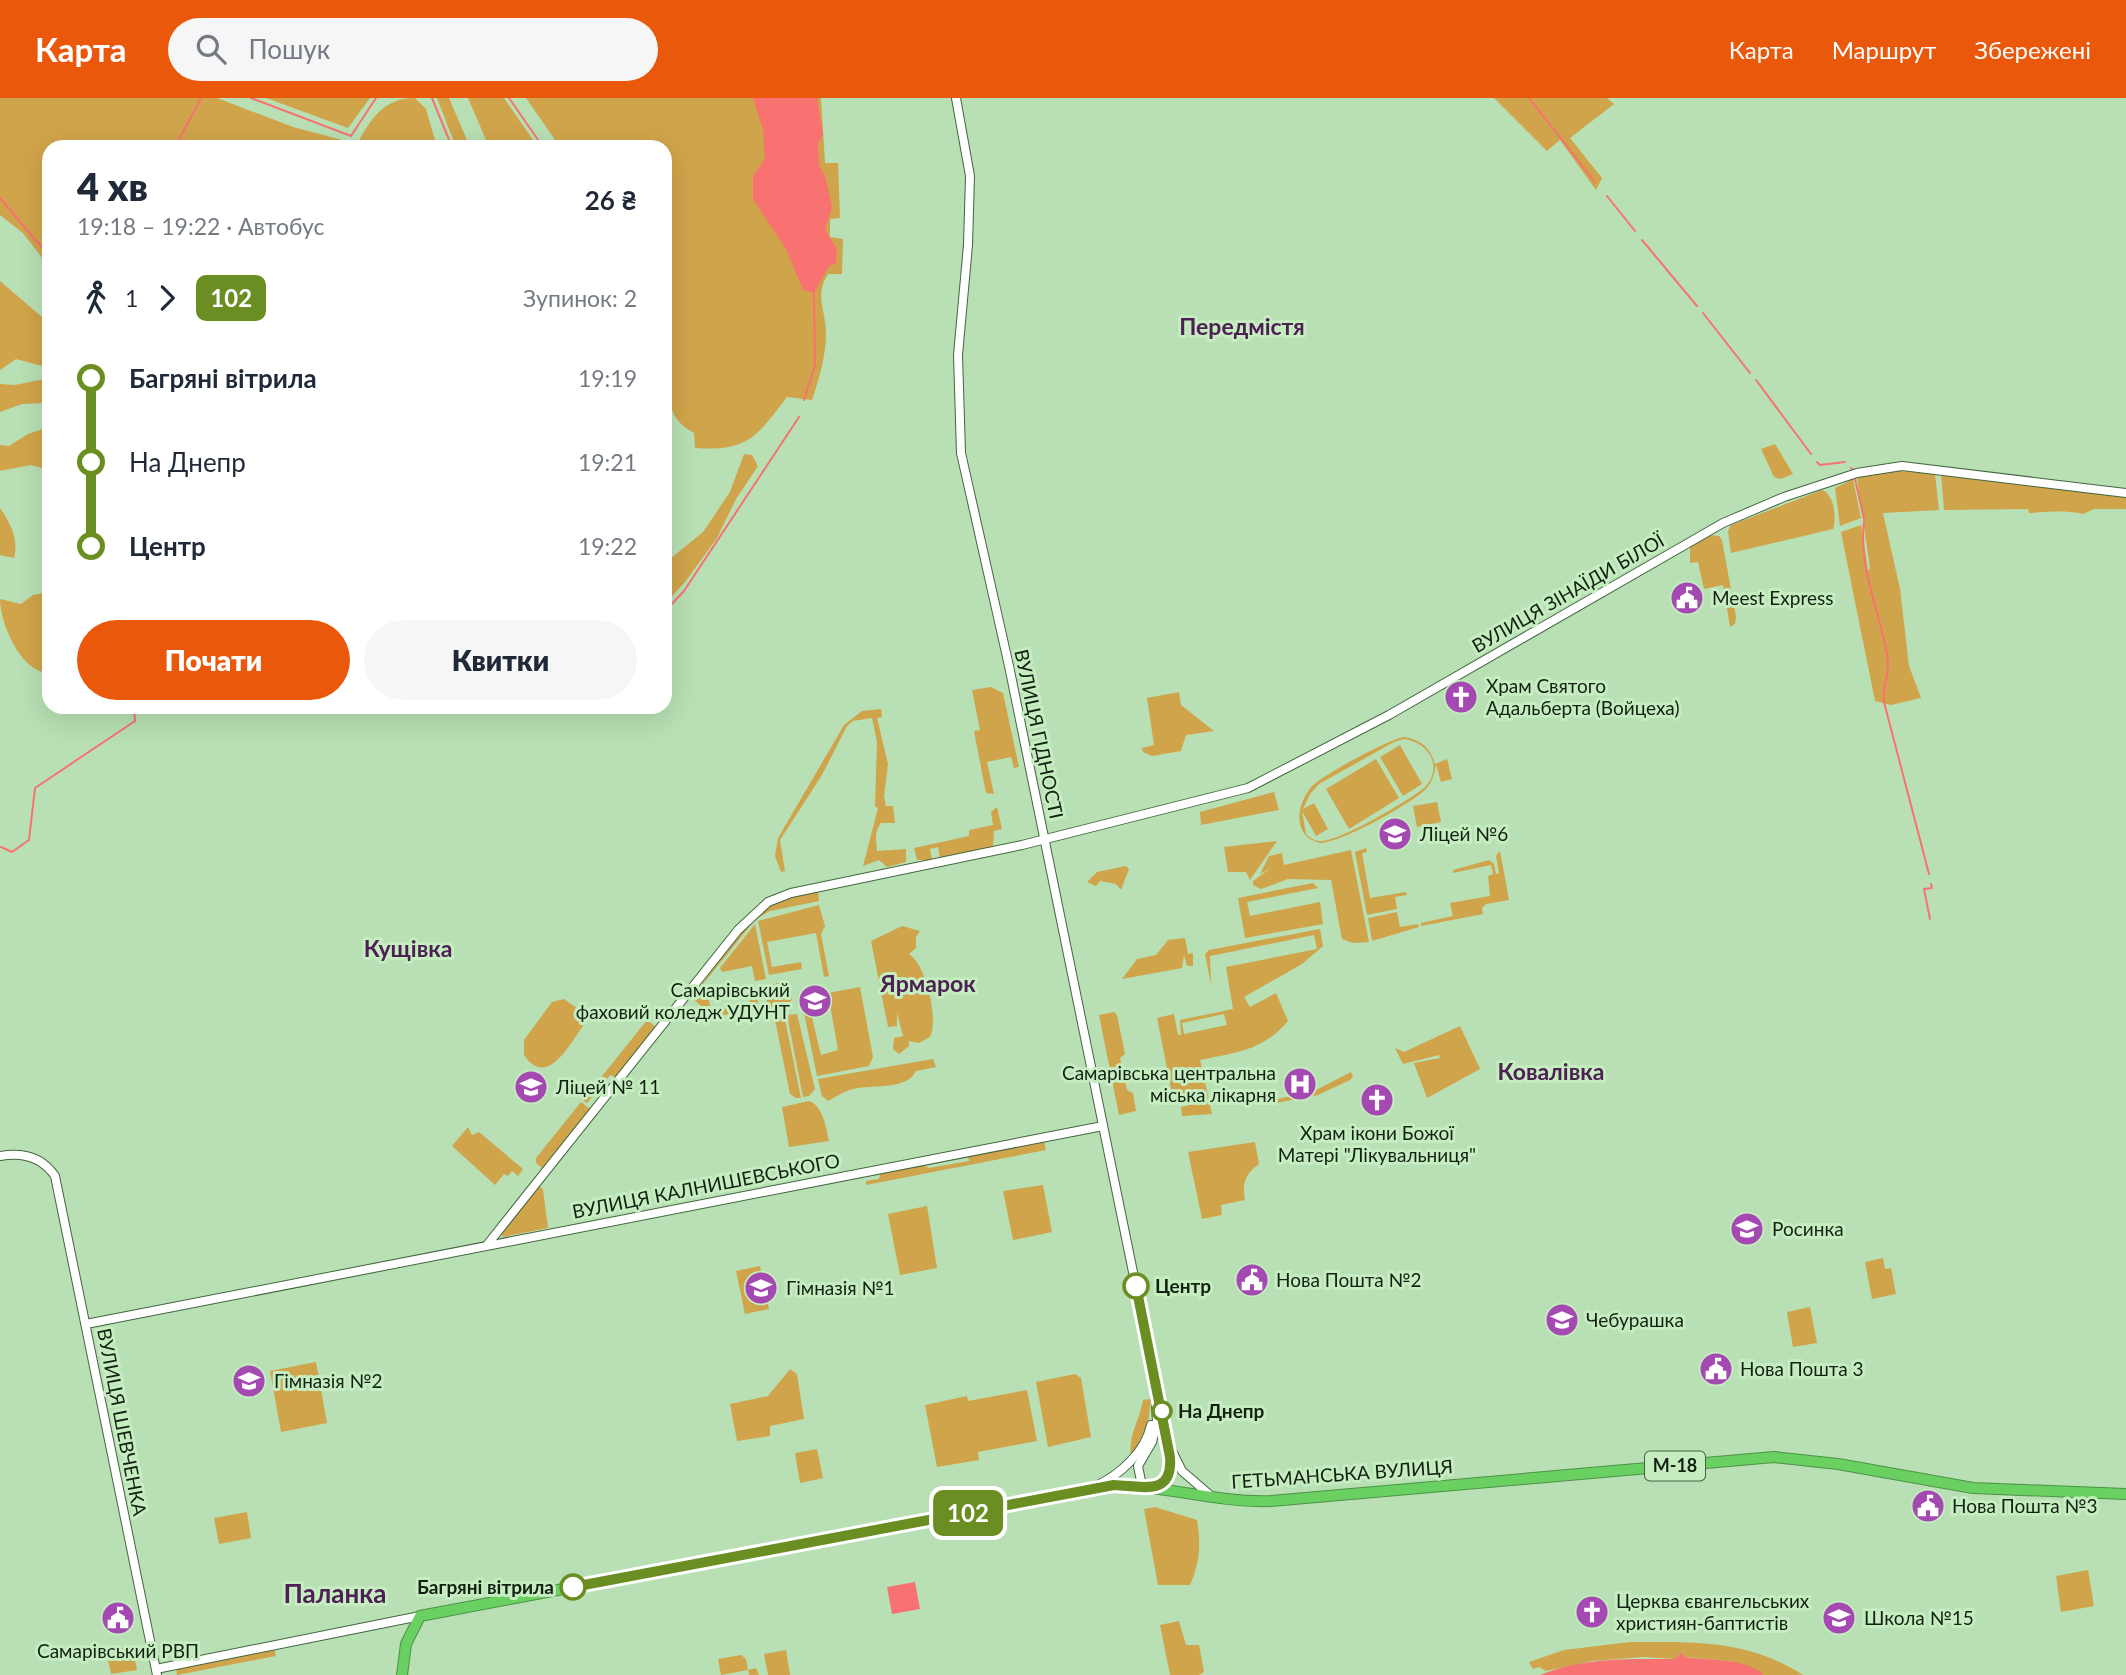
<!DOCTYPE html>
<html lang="uk">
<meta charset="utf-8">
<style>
body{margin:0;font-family:Lato,sans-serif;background:#f6f6f7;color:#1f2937;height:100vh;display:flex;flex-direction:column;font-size:26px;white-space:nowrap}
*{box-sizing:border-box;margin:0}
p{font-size:23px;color:#747a83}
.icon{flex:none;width:38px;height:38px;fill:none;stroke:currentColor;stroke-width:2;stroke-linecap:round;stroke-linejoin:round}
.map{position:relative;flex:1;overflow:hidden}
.drawer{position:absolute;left:42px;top:42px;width:630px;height:574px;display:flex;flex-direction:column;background:#fff;border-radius:21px;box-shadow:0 7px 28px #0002}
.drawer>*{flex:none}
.badge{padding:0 14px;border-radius:10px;font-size:24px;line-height:46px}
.map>.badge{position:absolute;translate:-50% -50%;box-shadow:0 0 0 4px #fff}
.legs{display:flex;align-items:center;gap:10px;height:77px;padding:0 35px;font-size:23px}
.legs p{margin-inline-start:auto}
.overview{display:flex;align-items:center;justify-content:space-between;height:119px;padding:0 35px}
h1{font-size:38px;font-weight:800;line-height:52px}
.action{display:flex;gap:14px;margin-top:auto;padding:14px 35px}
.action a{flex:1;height:80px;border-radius:42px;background:#ea580c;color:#fff;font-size:28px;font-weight:800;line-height:80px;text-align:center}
.action a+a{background:#f6f6f7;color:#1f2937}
ul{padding:0 35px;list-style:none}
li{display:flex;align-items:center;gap:24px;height:84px;font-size:26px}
li i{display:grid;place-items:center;width:10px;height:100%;margin:0 9px;background:currentColor}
li i::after{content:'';width:18px;height:18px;margin:-9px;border:5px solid;border-radius:50%;background:#fff}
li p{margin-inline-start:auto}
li:first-child i{background:linear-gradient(#0000 50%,currentColor 0)}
li:last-child i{background:linear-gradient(currentColor 50%,#0000 0)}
header{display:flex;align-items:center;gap:42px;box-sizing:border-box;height:98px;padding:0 35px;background:#ea580c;color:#fff}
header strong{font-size:33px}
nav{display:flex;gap:38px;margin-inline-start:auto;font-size:24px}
.search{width:490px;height:63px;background:#f6f6f7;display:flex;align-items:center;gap:18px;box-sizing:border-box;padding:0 24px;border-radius:38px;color:#747a83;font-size:26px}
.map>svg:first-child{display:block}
.green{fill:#d0a44a;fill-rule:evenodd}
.water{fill:#f87272}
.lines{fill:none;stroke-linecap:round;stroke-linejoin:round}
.stream{stroke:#f87272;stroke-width:2}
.secondary-casing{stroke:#43663f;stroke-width:10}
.highway-casing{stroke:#4b9346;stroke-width:12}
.secondary{stroke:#fff;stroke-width:8}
.highway{stroke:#6ad062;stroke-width:10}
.line-1-casing{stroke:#fff;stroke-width:16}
.line-1{stroke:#6b8e23;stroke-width:10}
.stop-1-dot{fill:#fff;stroke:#6b8e23;stroke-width:3.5}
.labels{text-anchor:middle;stroke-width:6;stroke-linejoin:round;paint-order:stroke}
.shield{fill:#c5edc0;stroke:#485e46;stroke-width:2}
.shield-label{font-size:18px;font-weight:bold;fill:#122111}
.street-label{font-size:19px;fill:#122111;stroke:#c5edc0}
.poi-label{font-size:19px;fill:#122111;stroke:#c5edc0;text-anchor:start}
.stop-label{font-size:19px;font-weight:bold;fill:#122111;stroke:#c5edc0;text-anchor:start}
.quarter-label{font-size:23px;font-weight:bold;fill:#4d2053;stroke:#c5edc0}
.district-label{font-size:26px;font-weight:bold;fill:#4d2053;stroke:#c5edc0}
</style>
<header>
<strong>Карта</strong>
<div class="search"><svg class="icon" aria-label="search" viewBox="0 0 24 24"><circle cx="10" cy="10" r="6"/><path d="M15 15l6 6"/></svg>Пошук</div>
<nav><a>Карта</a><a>Маршрут</a><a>Збережені</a></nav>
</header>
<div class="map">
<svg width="2126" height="1577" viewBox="0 0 2126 1577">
<rect width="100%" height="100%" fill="#b8e0b4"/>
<g class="green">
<path d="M 0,0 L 217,0 L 293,29 L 357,46 C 371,21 383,0 415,0 L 426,11 L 437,49 L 49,49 L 49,169 L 23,135 L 0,117 Z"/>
<polygon points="266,0 370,0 348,30"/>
<polygon points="437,0 449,0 470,49 456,49"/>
<polygon points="468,0 504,0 538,49 489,49"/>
<path d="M 526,0 L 821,0 L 825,65 L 838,65 L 840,120 L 830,121 L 830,139 L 843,141 L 842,176 L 828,176 C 814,198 826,212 826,236 C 826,257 819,282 812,302 L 787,299 C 758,337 748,354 695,350 L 694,335 C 660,315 677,301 665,272 L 665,49 L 560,49 Z"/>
<polygon points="1494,0 1607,0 1614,6 1570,40 1602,80 1596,92 1560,42 1547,53"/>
<polygon points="0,183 49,225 49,270 16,261 0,272"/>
<polygon points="49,280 49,308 46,305 22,306 0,314 0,286 15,287"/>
<polygon points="49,329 49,419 44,406 46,371 31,367 0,373 0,347 9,348 28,336"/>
<polygon points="1775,346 1793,376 1781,381 1774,379 1761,351"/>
<polygon points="744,356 752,357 758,368 736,401 717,440 685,484 665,506 665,465 703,434 730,394"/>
<polygon points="1886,372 1935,376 1939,412 1883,415 1900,491 1909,568 1921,600 1891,607 1875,603 1841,434 1861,427 1868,473 1870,470 1857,380"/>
<path d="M 1941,377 L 2126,398 L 2126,411 L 2094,411 L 2083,416 C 2065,412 2047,414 2029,415 L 2028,411 L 1944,412 Z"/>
<polygon points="1853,381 1861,420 1840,428 1835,390"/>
<path d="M 1822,392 C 1834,396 1837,420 1833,431 L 1731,455 L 1728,433 L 1731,427 Z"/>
<path d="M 0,410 C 10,424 19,442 14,460 L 0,457 Z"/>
<polygon points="1709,437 1719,438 1722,442 1736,519 1735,526 1730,529 1723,487 1704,491 1698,464 1690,465 1690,449"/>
<path d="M 49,494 L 49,575 C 20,574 0,524 0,501 L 21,506 L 33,497 Z"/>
<polygon points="991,589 1003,595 1019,669 1014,670 1011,659 987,664 994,696 986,695 974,633 980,632 972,592"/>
<polygon points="1179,594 1181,607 1214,633 1186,637 1181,653 1152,658 1143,654 1142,650 1154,647 1147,600"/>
<path d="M 881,611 L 882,619 L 877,620 L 888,666 L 884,698 L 886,708 L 893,708 L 895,725 L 881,725 C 874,735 876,741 877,753 L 906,751 L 906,764 L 887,769 L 879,762 L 863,768 L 878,710 L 875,708 L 877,644 L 872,620 L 853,623 L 847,628 L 822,677 L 780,742 L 785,773 L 781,774 L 775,758 L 778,740 L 844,627 L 862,613 Z"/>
<path d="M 1404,639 C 1421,642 1430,649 1435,666 L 1447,661 L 1452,681 L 1441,684 L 1436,666 C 1435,675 1432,685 1425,692 C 1407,708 1344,743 1321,745 C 1312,743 1304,739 1301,729 C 1296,715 1303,699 1312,688 C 1323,677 1389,641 1404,639 ZM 1404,641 C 1427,644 1444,667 1426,688 C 1414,700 1337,745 1320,743 C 1315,743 1310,740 1306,736 L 1302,713 L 1316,738 L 1328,731 L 1314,705 L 1303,711 L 1310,696 L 1319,686 L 1394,644 Z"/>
<polygon points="1400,647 1422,686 1403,698 1380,659"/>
<polygon points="1376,661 1399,700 1349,731 1326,691"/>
<polygon points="1274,694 1279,712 1201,727 1200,714"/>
<polygon points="1437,704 1441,724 1417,729 1413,708"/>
<polygon points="997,709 1002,731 994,733 993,750 940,760 938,749 930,751 932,762 917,762 914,750 969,738 969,732 993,727 991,714"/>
<polygon points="1277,743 1250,782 1246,774 1228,774 1224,749"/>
<polygon points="1366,750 1367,754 1362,755 1370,800 1406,794 1407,797 1395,799 1397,811 1367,817 1355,754"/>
<polygon points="1351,752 1369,844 1353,845 1342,841 1331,782 1288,781 1261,791 1253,787 1253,783 1271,770 1260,776 1269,758 1282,755 1284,767"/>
<polygon points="1500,753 1509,802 1486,806 1482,810 1483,816 1421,828 1421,825 1453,818 1450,805 1490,798 1488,778 1493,776 1491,767 1453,775 1453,772 1489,762 1494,766 1496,776 1499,775 1496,758"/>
<polygon points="1126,768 1129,771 1121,792 1116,786 1100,783 1096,788 1087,784 1097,774"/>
<polygon points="1313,785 1318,790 1247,804 1250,818 1320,804 1323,826 1245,840 1238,800"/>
<polygon points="818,793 819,803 770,813 755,822 690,902 753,818 773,804"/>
<polygon points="819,807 825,828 821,836 829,878 824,879 816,835 767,844 772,869 801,864 802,871 769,877 758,823"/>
<polygon points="1397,814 1400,829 1418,826 1419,829 1372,843 1368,820"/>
<polygon points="755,826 766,881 755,883 752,868 722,874 720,870"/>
<path d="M 902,828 L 920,833 L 916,839 L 916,850 L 909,856 C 926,866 939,922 930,939 L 919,945 L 909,943 L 909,948 L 899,956 L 893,951 L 894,940 L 903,938 L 897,915 L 897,928 L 888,929 L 871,843 Z"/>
<path d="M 1320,831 L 1323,848 L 1302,866 L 1244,899 L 1250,909 L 1276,895 L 1288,923 C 1264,952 1235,955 1200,962 L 1212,1016 L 1182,1018 L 1181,1009 L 1198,1005 L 1197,997 L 1178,1000 L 1172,996 L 1157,920 L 1174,916 L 1178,937 L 1181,937 L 1180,922 L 1233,911 L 1226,869 L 1317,851 L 1314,837 L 1210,858 L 1211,887 L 1205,856 L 1209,852 ZM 1224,916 L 1227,927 L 1184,936 L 1182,925 Z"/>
<polygon points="1185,840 1188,856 1193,855 1193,868 1187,868 1184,857 1182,870 1122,881 1137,861 1156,857 1168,842"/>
<circle cx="779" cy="898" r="13"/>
<polygon points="860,889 873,959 869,968 817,978 801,900 807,899 821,957 838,952 828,895"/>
<polygon points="703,892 707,892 711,912 750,905 749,896 757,895 758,910 715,919 695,903"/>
<path d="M 564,901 L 581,913 L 583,928 C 569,947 547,991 524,957 L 524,942 L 552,904 Z"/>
<polygon points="1114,914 1117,917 1125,956 1120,960 1127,992 1133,995 1136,1013 1119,1017 1099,917"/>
<polygon points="797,916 815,991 809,998 803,999 787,917"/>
<polygon points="784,917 801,1000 796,1000 790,996 775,922"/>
<polygon points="647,922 656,929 616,979 610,977 587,1005 583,1002"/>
<polygon points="1460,928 1480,971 1427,1000 1414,965 1440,960 1439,957 1403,966 1395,950 1404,954"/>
<path d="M 933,961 L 936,969 L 916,973 C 906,993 872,986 853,991 C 844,993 836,999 828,1003 L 822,998 L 818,981 Z"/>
<polygon points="1351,974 1353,979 1350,982 1318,997 1276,1005 1275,994 1278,1001 1316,992"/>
<path d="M 809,1003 C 823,1008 826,1029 829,1043 L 789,1049 L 782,1009 Z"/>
<polygon points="581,1004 590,1011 542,1070 536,1065 536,1060"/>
<polygon points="468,1029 472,1037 479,1034 523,1071 518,1078 512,1073 508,1078 504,1076 495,1087 452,1048"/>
<polygon points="1044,1043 1046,1052 866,1087 866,1083 879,1081 881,1074 921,1066 929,1070 969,1063 968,1057"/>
<path d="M 1255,1044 L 1259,1066 C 1245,1076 1242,1085 1245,1102 L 1221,1107 L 1222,1117 L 1202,1121 L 1188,1054 Z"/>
<polygon points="1043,1087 1052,1134 1013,1142 1003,1093"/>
<polygon points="539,1088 543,1091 548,1130 503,1139 501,1135"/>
<polygon points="927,1108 937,1170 900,1177 888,1116"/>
<polygon points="1883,1160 1885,1171 1891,1170 1896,1196 1872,1201 1865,1164"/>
<polygon points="760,1168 769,1211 745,1216 736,1173"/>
<polygon points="1810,1209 1817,1245 1793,1249 1787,1214"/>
<polygon points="316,1264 327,1325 281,1334 270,1273"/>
<polygon points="790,1271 797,1276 804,1321 770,1328 770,1338 737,1343 730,1306 768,1298"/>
<polygon points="1075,1276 1081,1280 1091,1339 1048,1349 1036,1284"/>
<polygon points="1027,1292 1037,1343 978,1354 979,1362 937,1369 925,1307 967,1298 968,1303"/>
<path d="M 1151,1301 L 1148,1327 L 1131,1358 C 1128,1338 1140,1321 1143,1302 Z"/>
<polygon points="817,1351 823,1380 800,1385 795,1355"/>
<path d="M 1155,1409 L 1197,1422 C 1201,1447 1200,1464 1190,1487 L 1158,1487 L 1144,1411 Z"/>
<polygon points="247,1414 251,1440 219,1446 214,1420"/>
<polygon points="2088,1472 2094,1508 2061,1514 2056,1478"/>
<polygon points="1179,1523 1186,1547 1199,1547 1204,1574 1199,1577 1170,1577 1160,1527"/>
<path d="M 1630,1544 C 1694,1544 1747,1541 1803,1577 L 1764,1577 L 1730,1563 L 1685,1559 L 1681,1554 L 1675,1561 L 1643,1559 L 1592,1563 L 1546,1573 L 1539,1569 L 1533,1571 L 1529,1564 L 1564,1552 Z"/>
<polygon points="132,1548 137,1572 111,1576 106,1553"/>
<polygon points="274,1551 276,1558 177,1577 176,1570"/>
<polygon points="786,1552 790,1577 768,1577 764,1556"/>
<polygon points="741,1557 746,1561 748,1572 756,1570 759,1577 749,1577 748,1572 721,1577 718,1561"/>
</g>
<g class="water">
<polygon points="753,0 817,0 823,36 818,46 819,67 825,78 832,109 825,132 837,151 836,165 829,168 814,195 803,192 786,151 753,101 753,78 765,60 763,32"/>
<polygon points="915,1484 920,1511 892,1516 887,1489"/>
<path d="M 1681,1554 L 1685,1559 C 1709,1563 1745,1559 1764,1577 L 1540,1577 C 1584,1559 1628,1561 1675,1561 Z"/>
</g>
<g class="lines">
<g class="stream">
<polyline points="251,0 351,38 376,0"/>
<polyline points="432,0 452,49"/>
<polyline points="509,0 543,49"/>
<polyline points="1529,0 1595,84"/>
<polyline points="175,49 201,0"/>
<polyline points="1607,98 1635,133"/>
<polyline points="0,100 49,158"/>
<polyline points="1642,142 1697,208"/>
<polyline points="1703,215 1750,275"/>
<polyline points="1756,282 1811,356"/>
<polyline points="804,302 815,267 814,193"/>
<polyline points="1817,364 1820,367 1845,364"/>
<polyline points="1851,370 1853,372"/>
<polyline points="1855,381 1864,421"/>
<path d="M 1864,424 C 1858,470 1881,516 1888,562 C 1890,575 1882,589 1884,604 L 1929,776"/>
<polyline points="665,513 684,493 799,319"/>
<polyline points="1,749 12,754 29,742 35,690 135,623 134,609"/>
<polyline points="1930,821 1924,791 1932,790 1931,786"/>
</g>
<defs>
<g id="secondary">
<path d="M 956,0 L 970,78 L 968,147 L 958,257 L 961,355 L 1009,568 L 1142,1218 C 1149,1253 1176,1350 1169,1380 L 1157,1389 L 1149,1389 L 1141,1383 L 1138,1368 L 1152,1344 L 1157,1324 L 1154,1275"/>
<path d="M 0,1058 C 22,1054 42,1059 55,1078 L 157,1577"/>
<polyline points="487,1147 738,832 768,804 791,795 1022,747 1248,690 1389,617 1723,425 1784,399 1857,375 1902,368 2126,395"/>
<polyline points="86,1226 1103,1028"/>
<polyline points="1172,1353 1182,1373 1211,1398"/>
<path d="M 1096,1388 C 1121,1376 1145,1354 1151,1327"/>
<polyline points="156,1571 420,1518"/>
</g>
<path id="highway" d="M 402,1577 L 406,1546 L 420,1518 L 1114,1387 C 1168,1388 1218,1405 1271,1403 L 1774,1359 L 1838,1366 L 1973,1390 L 2126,1396"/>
</defs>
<use href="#secondary" class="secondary-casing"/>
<use href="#highway" class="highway-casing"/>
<use href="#secondary" class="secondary"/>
<use href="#highway" class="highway"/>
</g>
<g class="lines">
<defs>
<path id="line-1" d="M 573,1489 L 1114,1387 C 1142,1388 1173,1399 1170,1359 L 1136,1188"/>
</defs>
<use href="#line-1" class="line-1-casing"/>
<use href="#line-1" class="line-1"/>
</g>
<defs>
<symbol id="civic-disc" viewBox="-11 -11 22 22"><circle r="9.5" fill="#a448b2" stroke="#c5edc0"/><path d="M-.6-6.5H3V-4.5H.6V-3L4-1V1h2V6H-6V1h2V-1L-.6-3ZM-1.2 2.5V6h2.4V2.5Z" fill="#fff"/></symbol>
<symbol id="church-disc" viewBox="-11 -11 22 22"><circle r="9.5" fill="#a448b2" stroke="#c5edc0"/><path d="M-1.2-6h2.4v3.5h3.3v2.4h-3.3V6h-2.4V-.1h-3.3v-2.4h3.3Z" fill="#fff"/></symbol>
<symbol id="school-disc" viewBox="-11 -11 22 22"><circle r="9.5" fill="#a448b2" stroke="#c5edc0"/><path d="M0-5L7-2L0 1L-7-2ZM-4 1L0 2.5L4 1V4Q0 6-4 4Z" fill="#fff"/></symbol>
<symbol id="university-disc" viewBox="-11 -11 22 22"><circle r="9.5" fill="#a448b2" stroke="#c5edc0"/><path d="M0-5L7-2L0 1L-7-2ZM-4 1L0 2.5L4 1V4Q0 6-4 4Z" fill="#fff"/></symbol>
<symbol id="hospital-disc" viewBox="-11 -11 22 22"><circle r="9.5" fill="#a448b2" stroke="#c5edc0"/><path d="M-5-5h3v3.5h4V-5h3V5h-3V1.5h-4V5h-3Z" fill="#fff"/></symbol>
</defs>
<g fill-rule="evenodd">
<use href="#civic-disc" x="1668" y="481" width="38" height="38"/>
<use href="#church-disc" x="1442" y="580" width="38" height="38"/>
<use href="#school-disc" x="1376" y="717" width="38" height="38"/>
<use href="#university-disc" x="796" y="884" width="38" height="38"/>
<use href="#hospital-disc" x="1281" y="967" width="38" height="38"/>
<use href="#school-disc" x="512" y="970" width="38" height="38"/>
<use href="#church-disc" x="1358" y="983" width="38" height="38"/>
<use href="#school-disc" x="1728" y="1112" width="38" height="38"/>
<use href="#civic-disc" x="1233" y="1163" width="38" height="38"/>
<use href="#school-disc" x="742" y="1171" width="38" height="38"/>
<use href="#school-disc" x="1543" y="1203" width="38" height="38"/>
<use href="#civic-disc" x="1697" y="1252" width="38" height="38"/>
<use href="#school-disc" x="230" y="1264" width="38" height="38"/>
<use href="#civic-disc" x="1909" y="1389" width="38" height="38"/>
<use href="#church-disc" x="1573" y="1495" width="38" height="38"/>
<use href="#civic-disc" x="99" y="1501" width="38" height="38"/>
<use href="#school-disc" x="1820" y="1501" width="38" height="38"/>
</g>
<g class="stop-1-dot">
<circle cx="1136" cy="1188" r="12"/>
<circle cx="1162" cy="1313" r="9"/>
<circle cx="573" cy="1489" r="12"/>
</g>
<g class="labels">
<rect class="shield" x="1645" y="1353.5" width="60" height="29" rx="5"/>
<g class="shield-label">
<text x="1675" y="1374">М-18</text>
</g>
<g class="street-label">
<text transform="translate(1568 495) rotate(-30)" y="7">ВУЛИЦЯ ЗІНАЇДИ БІЛОЇ</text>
<text transform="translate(1039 636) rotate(78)" y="7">ВУЛИЦЯ ГІДНОСТІ</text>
<text transform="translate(706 1088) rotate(-11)" y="7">ВУЛИЦЯ КАЛНИШЕВСЬКОГО</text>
<text transform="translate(122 1324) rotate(79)" y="7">ВУЛИЦЯ ШЕВЧЕНКА</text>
<text transform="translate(1342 1376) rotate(-4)" y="7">ГЕТЬМАНСЬКА ВУЛИЦЯ</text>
</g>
<g class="poi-label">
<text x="1712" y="507">Meest Express</text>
<text x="1486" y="595">Храм Святого<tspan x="1486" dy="22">Адальберта (Войцеха)</tspan></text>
<text x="1420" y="743">Ліцей №6</text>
<text x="790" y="899" text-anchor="end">Самарівський<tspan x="790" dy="22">фаховий коледж УДУНТ</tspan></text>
<text x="1276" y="982" text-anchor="end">Самарівська центральна<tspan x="1276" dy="22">міська лікарня</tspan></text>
<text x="556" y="996">Ліцей № 11</text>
<text x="1377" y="1042" text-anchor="middle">Храм ікони Божої<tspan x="1377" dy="22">Матері "Лікувальниця"</tspan></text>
<text x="1772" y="1138">Росинка</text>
<text x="1276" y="1189">Нова Пошта №2</text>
<text x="786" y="1197">Гімназія №1</text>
<text x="1586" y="1229">Чебурашка</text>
<text x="1740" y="1278">Нова Пошта 3</text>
<text x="274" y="1290">Гімназія №2</text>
<text x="1952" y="1415">Нова Пошта №3</text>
<text x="1616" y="1510">Церква євангельських<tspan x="1616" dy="22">християн-баптистів</tspan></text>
<text x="1864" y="1527">Школа №15</text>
<text x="118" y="1560" text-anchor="middle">Самарівський РВП</text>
</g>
<g class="stop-label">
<text x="1155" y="1195">Центр</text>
<text x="1178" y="1320">На Днепр</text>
<text x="554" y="1496" text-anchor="end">Багряні вітрила</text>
</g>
<g class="quarter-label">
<text x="1242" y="237">Передмістя</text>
<text x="408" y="859">Кущівка</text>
<text x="928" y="894">Ярмарок</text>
<text x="1551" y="982">Ковалівка</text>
</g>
<g class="district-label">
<text x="335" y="1505">Паланка</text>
</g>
</g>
</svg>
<b class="badge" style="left:968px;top:1415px;background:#6b8e23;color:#fff">102</b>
<section class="drawer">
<div class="overview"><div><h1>4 хв</h1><p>19:18 – 19:22 · Автобус</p></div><b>26 ₴</b></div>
<div class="legs"><svg class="icon" aria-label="walk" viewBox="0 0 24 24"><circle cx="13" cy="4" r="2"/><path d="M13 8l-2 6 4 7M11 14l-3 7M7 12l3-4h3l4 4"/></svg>1<svg class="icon" aria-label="forward" viewBox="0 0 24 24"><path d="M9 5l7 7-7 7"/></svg><b class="badge" style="background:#6b8e23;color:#fff">102</b><p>Зупинок: 2</p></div>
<ul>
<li><i style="color:#6b8e23"></i><b>Багряні вітрила</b><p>19:19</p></li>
<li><i style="color:#6b8e23"></i><span>На Днепр</span><p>19:21</p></li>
<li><i style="color:#6b8e23"></i><b>Центр</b><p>19:22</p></li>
</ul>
<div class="action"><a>Почати</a><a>Квитки</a></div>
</section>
</div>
